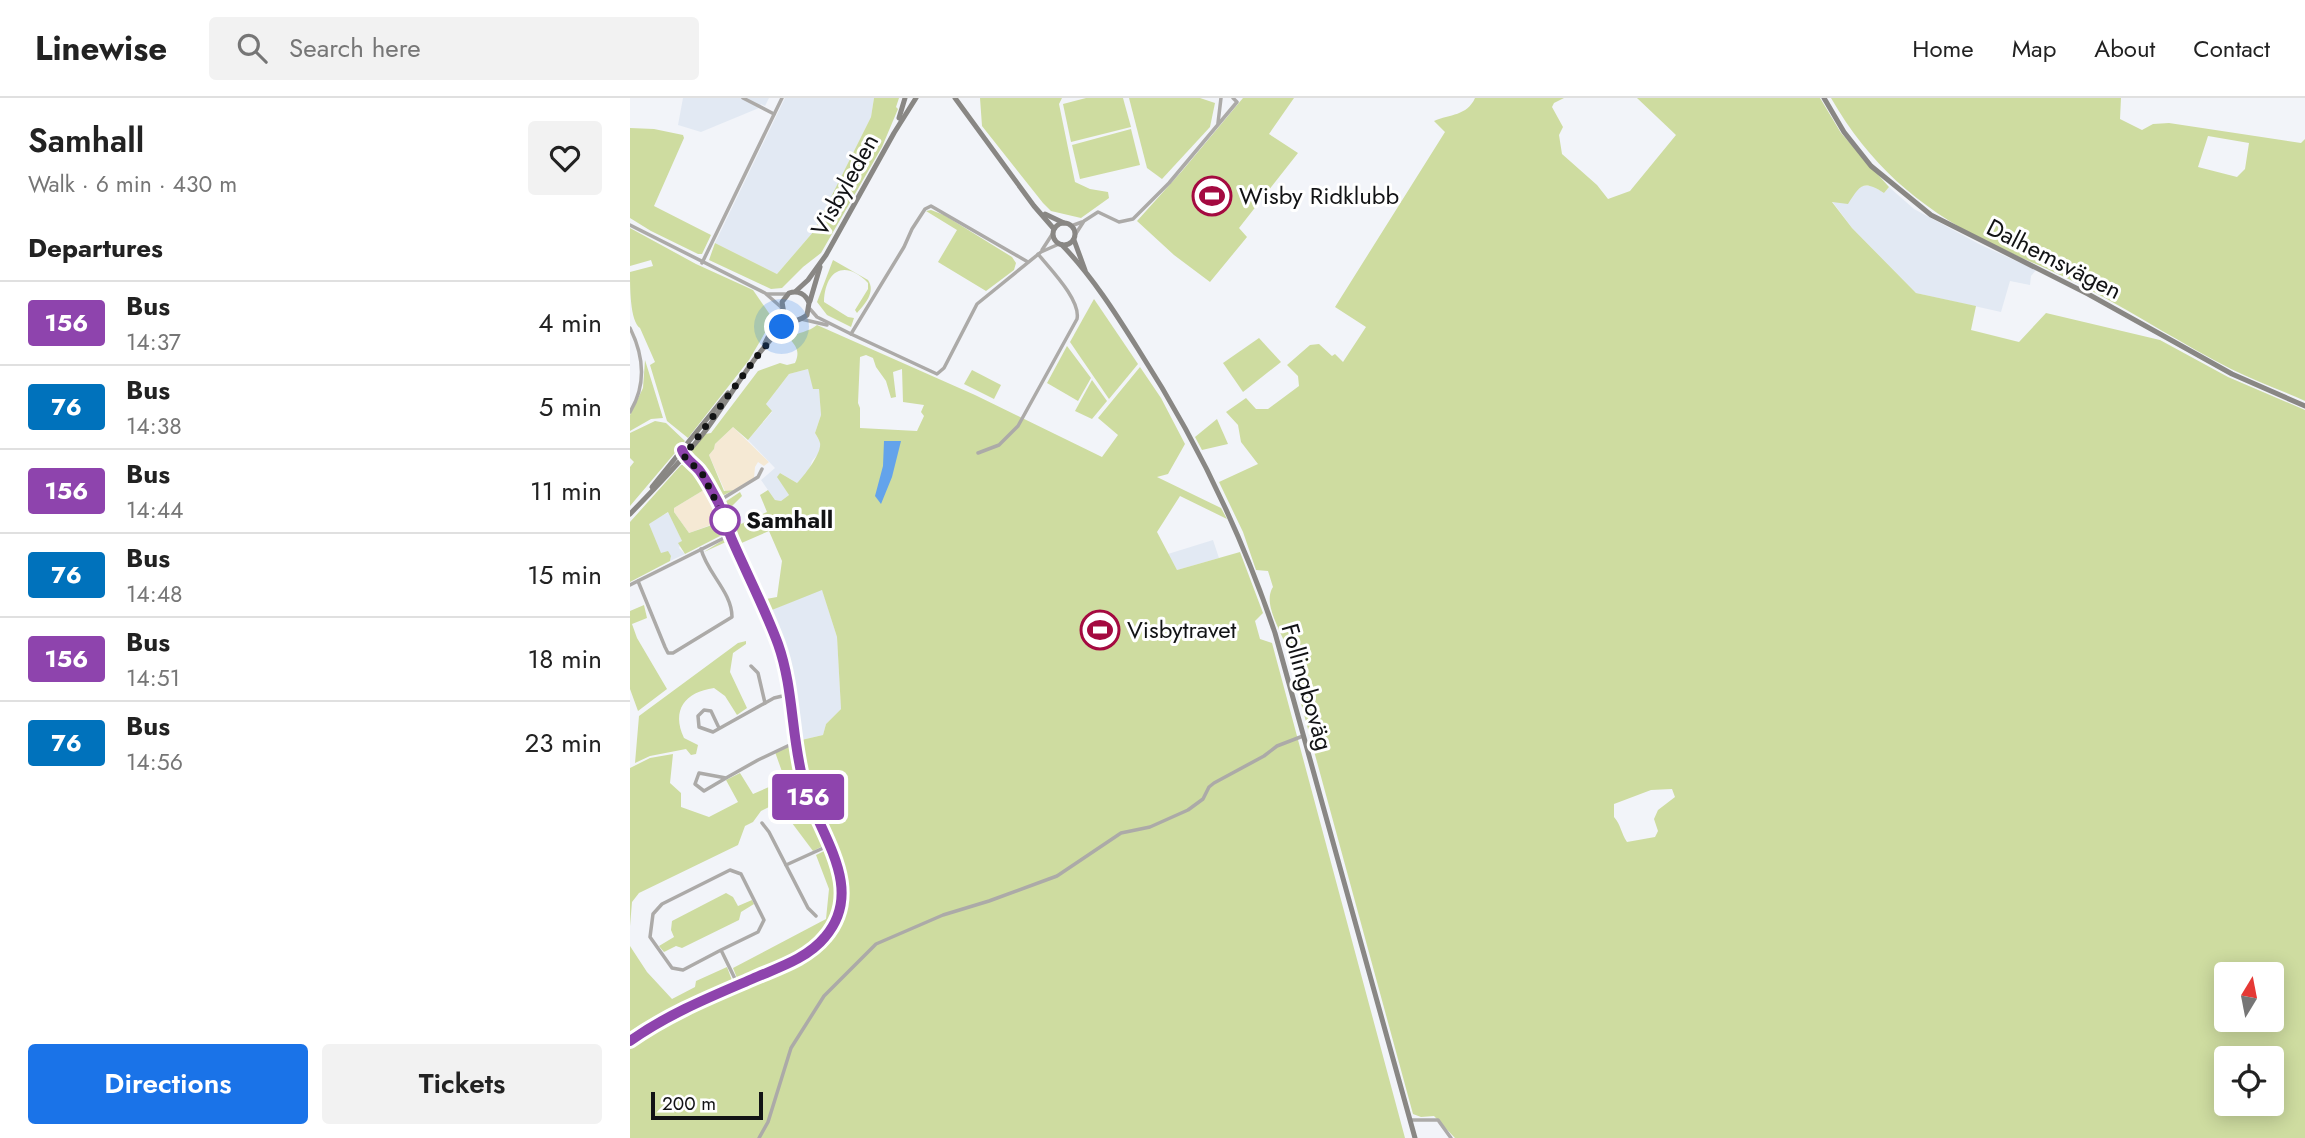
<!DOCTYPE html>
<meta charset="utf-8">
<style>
body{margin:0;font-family:Jost,sans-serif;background:#f2f2f2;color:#222;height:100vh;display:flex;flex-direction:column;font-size:26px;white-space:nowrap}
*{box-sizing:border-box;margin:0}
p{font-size:23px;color:#767676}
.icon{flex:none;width:38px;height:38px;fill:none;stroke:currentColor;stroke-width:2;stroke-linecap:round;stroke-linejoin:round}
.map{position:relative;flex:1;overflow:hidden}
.side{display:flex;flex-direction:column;background:#fff;width:630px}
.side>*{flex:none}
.badge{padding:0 14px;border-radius:5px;font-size:24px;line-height:46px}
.needle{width:46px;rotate:10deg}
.buttons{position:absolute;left:1584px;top:864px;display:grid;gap:14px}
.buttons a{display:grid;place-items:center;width:70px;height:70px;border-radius:7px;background:#fff;box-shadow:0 4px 18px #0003;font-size:35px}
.scale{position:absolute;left:21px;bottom:18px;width:112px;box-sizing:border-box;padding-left:7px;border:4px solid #121315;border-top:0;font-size:19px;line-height:24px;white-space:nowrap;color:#121315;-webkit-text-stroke:5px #fff;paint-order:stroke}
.you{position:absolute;width:35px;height:35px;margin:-18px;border:5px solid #fff;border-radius:50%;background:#1a73e8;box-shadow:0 0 0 10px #1a73e833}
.map>.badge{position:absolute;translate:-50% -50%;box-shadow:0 0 0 4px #fff}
h2{padding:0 28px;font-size:26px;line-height:63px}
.round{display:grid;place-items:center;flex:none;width:74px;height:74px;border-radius:7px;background:#f2f2f2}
.head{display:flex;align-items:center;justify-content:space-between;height:119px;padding:0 28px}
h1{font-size:33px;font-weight:600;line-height:52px}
.primary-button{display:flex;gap:14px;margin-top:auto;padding:14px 28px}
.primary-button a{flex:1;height:80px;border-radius:7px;background:#1a73e8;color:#fff;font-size:28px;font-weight:600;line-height:80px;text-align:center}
.primary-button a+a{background:#f2f2f2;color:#222}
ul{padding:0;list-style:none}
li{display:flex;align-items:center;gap:21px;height:84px;padding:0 28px;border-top:2px solid #e0e0e0}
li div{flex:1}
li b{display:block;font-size:26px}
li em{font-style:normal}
li .badge{min-width:77px;font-weight:700;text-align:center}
header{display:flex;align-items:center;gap:42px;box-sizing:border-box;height:98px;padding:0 35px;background:#fff;border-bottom:2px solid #e0e0e0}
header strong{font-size:33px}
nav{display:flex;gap:38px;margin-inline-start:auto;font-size:24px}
.search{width:490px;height:63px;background:#f2f2f2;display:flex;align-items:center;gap:18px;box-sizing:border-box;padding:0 24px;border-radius:7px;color:#767676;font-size:26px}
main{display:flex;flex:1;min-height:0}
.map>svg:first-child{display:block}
.commercial{fill:#f5e9d4}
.built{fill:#e2e9f3}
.green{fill:#cedca0;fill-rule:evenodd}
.water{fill:#63a3eb}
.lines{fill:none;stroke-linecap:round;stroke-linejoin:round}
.street{stroke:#acaaa8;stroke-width:3.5}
.secondary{stroke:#898784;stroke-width:5}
.line-casing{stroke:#fff;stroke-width:16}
.line{stroke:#8e44ad;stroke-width:10}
.walk{stroke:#121315;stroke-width:7;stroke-dasharray:0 12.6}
.stop-dot{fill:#fff;stroke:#8e44ad;stroke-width:3.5}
.labels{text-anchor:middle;stroke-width:6;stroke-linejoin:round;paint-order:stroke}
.street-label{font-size:24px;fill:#121315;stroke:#fff}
.poi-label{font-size:24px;fill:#121315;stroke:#fff;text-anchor:start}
.stop-label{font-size:24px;font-weight:bold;fill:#121315;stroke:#fff;text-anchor:start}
</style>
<header>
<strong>Linewise</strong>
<div class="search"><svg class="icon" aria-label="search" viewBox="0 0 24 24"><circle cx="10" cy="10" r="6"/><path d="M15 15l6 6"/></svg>Search here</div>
<nav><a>Home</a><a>Map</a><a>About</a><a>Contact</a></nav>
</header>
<main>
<section class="side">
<div class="head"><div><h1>Samhall</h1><p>Walk · 6 min · 430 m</p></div><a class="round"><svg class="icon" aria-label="heart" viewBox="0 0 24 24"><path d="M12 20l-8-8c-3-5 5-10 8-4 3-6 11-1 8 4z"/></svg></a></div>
<h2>Departures</h2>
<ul>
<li><span class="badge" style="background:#8e44ad;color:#fff">156</span><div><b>Bus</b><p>14:37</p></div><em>4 min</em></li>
<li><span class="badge" style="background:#0072bc;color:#fff">76</span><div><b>Bus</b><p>14:38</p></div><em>5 min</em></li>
<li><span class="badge" style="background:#8e44ad;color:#fff">156</span><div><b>Bus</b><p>14:44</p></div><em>11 min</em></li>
<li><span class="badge" style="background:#0072bc;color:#fff">76</span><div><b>Bus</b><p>14:48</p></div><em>15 min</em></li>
<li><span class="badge" style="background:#8e44ad;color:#fff">156</span><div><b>Bus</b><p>14:51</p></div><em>18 min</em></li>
<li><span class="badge" style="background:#0072bc;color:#fff">76</span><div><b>Bus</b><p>14:56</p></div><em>23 min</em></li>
</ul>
<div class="primary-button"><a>Directions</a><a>Tickets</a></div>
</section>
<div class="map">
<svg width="1675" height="1040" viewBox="0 0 1675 1040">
<rect width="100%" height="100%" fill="#f2f4f9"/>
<g class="commercial">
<polygon points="103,329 139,364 134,368 128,364 125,369 124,380 104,392 95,393 79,357 84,351 85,346"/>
<polygon points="77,390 91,420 87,419 82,422 83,426 59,435 44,414 44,410"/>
</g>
<g class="built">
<polygon points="53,0 139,0 135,8 131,6 129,10 71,34 48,27"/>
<polygon points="155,0 244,0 241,19 184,133 147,176 85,145"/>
<polygon points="1232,88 1243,88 1254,95 1259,89 1284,111 1351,147 1406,172 1401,178 1400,187 1380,183 1371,214 1286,195 1222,130 1202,103 1221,101 1224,92"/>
<polygon points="178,271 189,290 191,317 185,335 191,346 189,355 182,363 178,375 167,385 150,375 148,379 159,397 151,403 145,402 131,382 145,370 118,342 142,314 136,306 159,276"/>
<polygon points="39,414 52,443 49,450 55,456 40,463 41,458 31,456 18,425"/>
<polygon points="583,442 589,460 547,472 538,456"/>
<polygon points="192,491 207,539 211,611 196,626 193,637 167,643 163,596 158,572 137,514"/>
</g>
<g class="green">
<polygon points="244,0 269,0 266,9 268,11 252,49 191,155 173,169 152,190 141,191 79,162 85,145 147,176 184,133 241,19"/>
<polygon points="350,0 432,0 429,6 445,84 460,91 478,94 479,100 451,120 421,113 413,105 352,28"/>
<polygon points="456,0 493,0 501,29 441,44 433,6"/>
<polygon points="499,0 570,0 585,5 580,29 532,81 517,70"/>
<polygon points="613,0 664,0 639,36 668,55 609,130 617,139 580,184 544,157 507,123 552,73"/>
<path d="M 845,0 L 934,0 L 924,5 L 922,9 L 933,29 L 929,37 L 932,56 L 967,87 L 978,101 L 1000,93 L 1046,37 L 1007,0 L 1190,0 L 1211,35 L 1259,89 L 1254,95 C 1232,81 1230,88 1218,106 L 1202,104 L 1222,130 L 1286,195 L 1346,208 L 1341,232 L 1389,244 L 1416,215 L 1530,242 L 1598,279 L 1675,312 L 1675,1040 L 825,1040 L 804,1018 L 791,1019 L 783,1016 L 654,543 C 648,528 633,504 643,489 L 638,473 L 626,472 L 613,434 L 589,384 L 628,366 L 611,344 L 608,327 L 596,314 L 616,300 L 626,311 L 638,311 L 669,288 L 668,278 L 657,267 L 680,247 L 689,246 L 702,258 L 705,256 L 713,264 L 736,229 L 705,209 L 815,34 L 804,23 C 820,16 837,18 845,0 ZM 1042,691 L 1045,699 L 1028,712 L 1024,721 L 1028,733 L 1025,739 L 997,744 C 991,735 991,727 984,719 L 984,706 L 1021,692 ZM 1596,877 L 1642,877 L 1642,922 L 1596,922 ZM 1596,961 L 1642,961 L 1642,1006 L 1596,1006 Z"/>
<path d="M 1201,0 L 1491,0 L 1490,21 L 1512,32 L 1523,26 L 1539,25 L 1671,45 L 1675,41 L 1675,303 C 1651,292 1625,283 1601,271 C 1554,247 1509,218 1462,193 C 1427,174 1390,160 1355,143 C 1287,108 1239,66 1201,0 ZM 1578,38 L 1619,45 L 1615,71 L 1607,79 L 1568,69 Z"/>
<polygon points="0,30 24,31 53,37 54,40 24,108 81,137 72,156 68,156 21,133 0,120"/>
<polygon points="501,31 510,67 450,81 442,47"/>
<polygon points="301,112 314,117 382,159 386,165 384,172 356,193 308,164 327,132 296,113"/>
<path d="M 0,130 L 66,166 L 123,192 L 143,221 L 119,262 L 58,340 L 37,323 L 20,267 L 25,264 L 10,230 C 0,223 0,189 0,174 L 23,168 L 21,162 L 0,168 Z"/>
<path d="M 203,162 L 238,182 C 246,194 235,206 227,215 L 225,212 L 238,191 L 238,185 C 215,161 195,172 194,204 L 218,219 L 224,220 L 221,229 L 197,217 L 187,204 Z"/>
<polygon points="464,201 508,266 479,301 440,244"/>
<path d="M 187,227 L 345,297 L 472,359 L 488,337 L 468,320 L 510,269 L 531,300 L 555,346 L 538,376 L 527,379 L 591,410 L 597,421 L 550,398 L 527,434 L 547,472 L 610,454 L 633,515 L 625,523 L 630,541 L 642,545 L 775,1040 L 0,1040 L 0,948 L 61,910 L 177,858 L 202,834 L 213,807 L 214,779 L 211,767 L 185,712 L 174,682 L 167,643 L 193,637 L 196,626 L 211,611 L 207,539 L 192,492 L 137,514 L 131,502 L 147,499 L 152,463 L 139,433 L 107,447 L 92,413 L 95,404 L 110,394 L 112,398 L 102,408 L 111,426 L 137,414 L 130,397 L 138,392 L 145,402 L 151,403 L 159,397 L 147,379 L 150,375 L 167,385 C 174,378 192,355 190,345 C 189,342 187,338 185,335 L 191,317 L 189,291 L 183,291 L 178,271 L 159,276 L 136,306 L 142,313 L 118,342 L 103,329 L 85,346 L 84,351 L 79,357 L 94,393 L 104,392 L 94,397 C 89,396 87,396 83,392 C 80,388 61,358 60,355 L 75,336 L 81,335 L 128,273 L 150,265 L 157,267 L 165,265 C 170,254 167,249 159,240 C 168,234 179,234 187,227 ZM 236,257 L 243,260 L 246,269 L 256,283 L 261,300 L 266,299 L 263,274 L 272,271 L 273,304 L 294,307 L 291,314 L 294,318 L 287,333 L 230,330 L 230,310 L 228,305 L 230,259 Z"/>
<polygon points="629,240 651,264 613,294 593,265"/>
<polygon points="437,248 461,280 448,303 417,285"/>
<polygon points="15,262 33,320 21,321 0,333 0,317 13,290"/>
<polygon points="342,272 371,287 364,301 334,286"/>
<polygon points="462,282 477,303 462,321 445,313"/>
<polygon points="587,321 598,346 572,352 565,339"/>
<polygon points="25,323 36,325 55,343 0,408 0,369 4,364 0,360 0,335"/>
<polygon points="56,366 66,371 77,390 44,410 44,414 59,435 82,427 82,422 91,420 95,430 94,436 55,456 48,445 52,443 38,414 19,426 31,455 38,453 41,458 40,463 0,484 0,424 51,367"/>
<path d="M 93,442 L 102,445 C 123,493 148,540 157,592 L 154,596 C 147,548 121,490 99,446 L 96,444 L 74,454 Z"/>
<polygon points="14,507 17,520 2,526 7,540 37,591 8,613 0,591 0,513"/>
<path d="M 116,543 L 116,546 L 103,555 L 100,574 L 117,610 L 107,617 L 95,598 L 84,590 C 55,594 41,612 54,640 L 68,647 L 66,656 L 61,657 L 56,651 L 20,658 L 5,665 L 9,618 L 108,545 Z"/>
<polygon points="161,648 163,649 170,683 195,744 195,747 183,753 147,705 131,713 123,724 115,728 108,747 9,795 2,804 0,828 0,670 20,660 43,656 40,685 51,695 51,709 79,719 108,704 96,682 110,675 123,696 155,682 145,654"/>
<path d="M 198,751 C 208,760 211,778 210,792 C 208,848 156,863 112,882 L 107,880 L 103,870 L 196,821 L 199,791 L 186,757 Z"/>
<polygon points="96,795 103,799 108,808 122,802 124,806 111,814 109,822 52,850 46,848 34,854 29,848 44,839 41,832 42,823"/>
<polygon points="0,848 17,874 42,901 65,889 66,883 97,869 103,885 101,888 45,913 0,940"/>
</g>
<polygon class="water" points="254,343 271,343 262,379 251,406 245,398 253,368"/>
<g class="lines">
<g class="street">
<polyline points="113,0 144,16"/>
<polyline points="588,25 591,0"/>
<polyline points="0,127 135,195 151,209"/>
<polyline points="441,128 452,124"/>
<polyline points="445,137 454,123 468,114 489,124 503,121 539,85 607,4 603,0"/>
<polyline points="412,152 423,135"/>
<polyline points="72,165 152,0"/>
<polyline points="137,196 157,196"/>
<polyline points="180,211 187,219 221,236 274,149 282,131 295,111 301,108 398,164"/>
<polyline points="171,221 197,227"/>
<path d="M 0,230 C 14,258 17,286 0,314"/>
<polyline points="221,236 307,276 314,270 347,206 411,154 429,146"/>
<path d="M 348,355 L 369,347 L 388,328 L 447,221 C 451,202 420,171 408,156"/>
<polyline points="87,404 128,379 132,371"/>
<path d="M 8,483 L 35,549 L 38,555 L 43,555 L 102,519 C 102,494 77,475 71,451"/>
<polyline points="0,487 100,437"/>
<polyline points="121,568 128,575 135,605"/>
<polyline points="89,630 81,613 74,612 68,618 69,629 83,634 144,600 161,596"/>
<polyline points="96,680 74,693 65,686 69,675 96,680 128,662 166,644"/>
<polyline points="132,725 139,734 178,810 186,818"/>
<polyline points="156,767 200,747"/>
<polyline points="91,852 53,872 42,870 20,839 23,816 32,806 100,772 111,776 134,822 128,834 91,852 108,887"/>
<path d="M 0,943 C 36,917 77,901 118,883 C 144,871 177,862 196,839 C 239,787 185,732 173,680 C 164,644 163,607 155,570 C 145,526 120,485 103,443 C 94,421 86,400 74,380 C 69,371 60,364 53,356"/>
<polyline points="780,1022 808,1022 821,1040"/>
<polyline points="129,1040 138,1024 161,950 194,898 246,846 313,817 359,803 427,778 491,735 520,729 558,712 573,701 579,689 584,685 634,658 647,648 673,638"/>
</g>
<g class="secondary">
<polyline points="325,0 404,108 424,131"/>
<polyline points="1194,0 1214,34 1241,68 1301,117 1458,196 1602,276 1675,308"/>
<polyline points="269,20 275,0"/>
<polyline points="415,116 434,125"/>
<circle cx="434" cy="136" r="11"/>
<polyline points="444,142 455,172"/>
<path d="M 432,147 C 462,178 486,216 508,251 C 566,341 611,434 645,535 L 785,1040"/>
<polyline points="166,193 178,182 196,157 264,35 286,0"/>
<polyline points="180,203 190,169"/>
<polyline points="135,245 151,213"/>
<polyline points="22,389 98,295"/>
<path d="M 0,416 C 26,389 53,362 76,332 C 101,298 122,258 153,229 C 161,222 169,224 177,217 L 179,205 C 176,196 168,192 159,195 L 152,204 L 154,216 L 162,222"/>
</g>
</g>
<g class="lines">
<defs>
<path id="line" d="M 0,943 C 38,916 80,899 122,881 C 147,870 177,861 195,839 C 237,790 188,735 174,686 C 161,640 164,591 148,546 C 135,511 118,478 103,444 C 97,431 94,417 88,404 C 82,393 76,381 69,372 C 63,365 55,361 52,352"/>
</defs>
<use href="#line" class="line-casing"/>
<use href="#line" class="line"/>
<polyline class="walk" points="95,422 73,377 54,358 128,257 152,229"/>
</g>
<defs>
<symbol id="stadium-ring" viewBox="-11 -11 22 22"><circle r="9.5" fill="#fff" stroke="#a40a40" stroke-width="1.5"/><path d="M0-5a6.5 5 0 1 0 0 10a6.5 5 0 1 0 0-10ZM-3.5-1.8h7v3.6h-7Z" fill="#a40a40"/></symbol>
</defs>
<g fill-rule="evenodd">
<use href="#stadium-ring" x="560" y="76" width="44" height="44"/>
<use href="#stadium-ring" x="448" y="510" width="44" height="44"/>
</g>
<circle class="stop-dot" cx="95" cy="422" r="14"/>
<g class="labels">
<g class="street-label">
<text transform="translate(215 87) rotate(-61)" y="8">Visbyleden</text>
<text transform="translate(1424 161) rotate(27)" y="8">Dalhemsvägen</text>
<text transform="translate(677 589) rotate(74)" y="8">Follingboväg</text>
</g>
<g class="poi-label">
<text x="609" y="106">Wisby Ridklubb</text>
<text x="497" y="540">Visbytravet</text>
</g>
<g class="stop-label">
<text x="116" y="430">Samhall</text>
</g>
</g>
</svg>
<div class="buttons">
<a><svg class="needle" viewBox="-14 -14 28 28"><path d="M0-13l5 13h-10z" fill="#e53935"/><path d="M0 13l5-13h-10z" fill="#767676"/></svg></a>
<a><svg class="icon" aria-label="locate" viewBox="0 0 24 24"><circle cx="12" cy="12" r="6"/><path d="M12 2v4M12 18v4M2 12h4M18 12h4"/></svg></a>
</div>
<div class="scale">200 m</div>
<div class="you" style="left:152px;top:229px"></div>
<b class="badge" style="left:178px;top:699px;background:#8e44ad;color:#fff">156</b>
</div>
</main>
